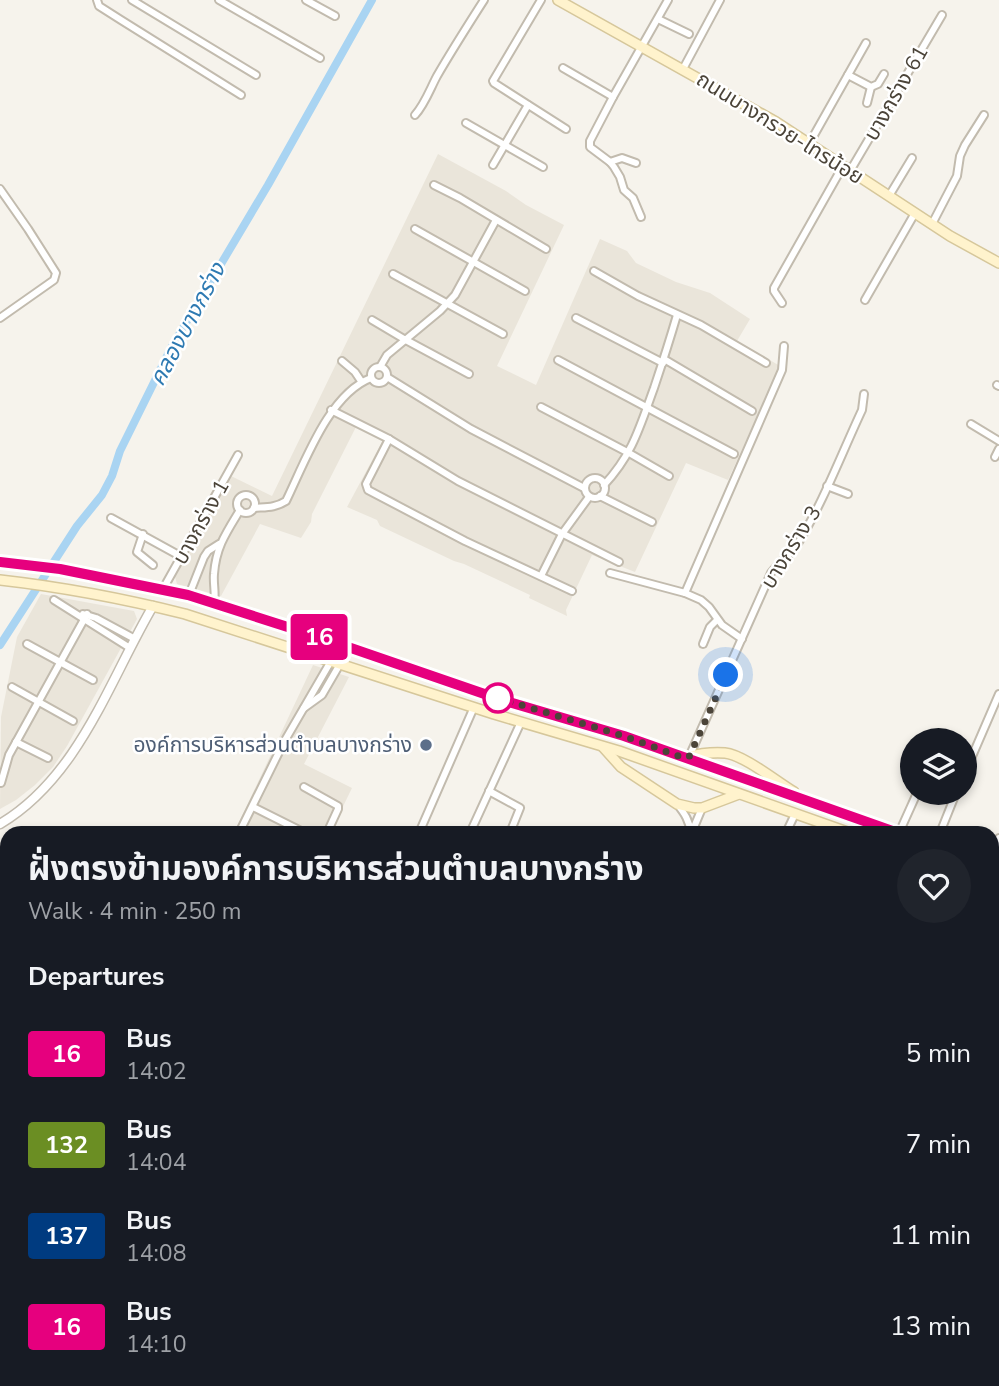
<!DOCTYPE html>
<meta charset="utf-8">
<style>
body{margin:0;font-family:"Nunito Sans","Noto Sans Thai",sans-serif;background:#20242c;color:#f1f3f6;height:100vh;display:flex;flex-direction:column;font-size:26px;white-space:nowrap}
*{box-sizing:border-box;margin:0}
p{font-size:23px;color:#9ea1a6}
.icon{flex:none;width:38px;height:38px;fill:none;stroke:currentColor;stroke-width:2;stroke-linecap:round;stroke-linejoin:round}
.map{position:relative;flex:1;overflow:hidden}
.sheet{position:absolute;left:0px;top:826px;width:999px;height:560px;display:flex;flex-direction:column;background:#171b24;border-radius:21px 21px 0 0;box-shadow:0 4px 10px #0003}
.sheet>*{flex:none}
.badge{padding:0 14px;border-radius:5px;font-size:24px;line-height:46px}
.controls{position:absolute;left:900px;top:728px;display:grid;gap:14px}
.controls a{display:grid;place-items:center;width:77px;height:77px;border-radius:50%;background:#171b24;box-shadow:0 4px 10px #0003;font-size:35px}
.you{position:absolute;width:35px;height:35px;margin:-18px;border:5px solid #fff;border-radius:50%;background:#1a73e8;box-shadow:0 0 0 10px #1a73e833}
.map>.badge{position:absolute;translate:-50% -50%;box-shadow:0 0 0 4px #fff}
h2{padding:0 28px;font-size:26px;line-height:63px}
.round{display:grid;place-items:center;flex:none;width:74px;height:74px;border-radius:37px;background:#20242c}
.headline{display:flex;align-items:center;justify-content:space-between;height:119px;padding:0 28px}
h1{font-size:33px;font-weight:700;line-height:52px}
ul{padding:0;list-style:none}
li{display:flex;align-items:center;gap:21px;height:91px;padding:0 28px}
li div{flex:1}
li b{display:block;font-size:26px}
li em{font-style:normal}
li .badge{min-width:77px;font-weight:700;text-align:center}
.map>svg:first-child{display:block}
.residential{fill:#eae5da}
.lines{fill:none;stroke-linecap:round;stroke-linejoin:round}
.canal{stroke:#a9d4f2;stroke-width:8}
.river{stroke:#a9d4f2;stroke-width:14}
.minor-casing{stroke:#c2bbae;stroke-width:10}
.tertiary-casing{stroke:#c2bbae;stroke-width:11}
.secondary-casing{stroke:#d6c79b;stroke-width:12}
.minor{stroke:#fff;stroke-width:6}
.tertiary{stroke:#fff;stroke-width:8}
.secondary{stroke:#fff3cd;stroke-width:9}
.line-casing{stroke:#fff;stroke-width:16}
.line{stroke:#e6007e;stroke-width:10}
.walk{stroke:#4b4439;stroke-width:7;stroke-dasharray:0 12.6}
.stop-dot{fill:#fff;stroke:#e6007e;stroke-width:3.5}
.service-dot{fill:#5c6f8a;stroke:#fff;stroke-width:2.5}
.labels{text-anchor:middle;stroke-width:5;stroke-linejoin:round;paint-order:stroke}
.street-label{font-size:21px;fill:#4b4439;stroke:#fff}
.service-label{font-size:21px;fill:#4e5e75;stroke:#fff;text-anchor:end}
.water-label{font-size:23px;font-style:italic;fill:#2e7ab2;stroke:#fff}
</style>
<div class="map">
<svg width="999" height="1386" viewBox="0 0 999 1386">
<rect width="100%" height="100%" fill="#f6f3ec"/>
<g class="residential">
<polygon points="438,154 506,191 526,205 564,225 497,366 536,385 600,239 627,251 636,263 676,282 710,293 750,319 737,341 780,366 728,480 686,463 635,572 592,555 566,610 567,616 529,598 530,595 464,564 454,561 380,526 377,520 347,507 383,440 356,427 312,514 311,522 301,538 260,524 221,596 177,584 175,577 231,476 272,496"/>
<polygon points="41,594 134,611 137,619 67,746 53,767 35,785 16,800 0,809 1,717 17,637"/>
<polygon points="313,665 349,677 304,764 352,788 330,833 234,833"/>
</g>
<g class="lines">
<polyline class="canal" points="0,645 77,526 102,495 112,476 120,451 171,348 268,185 372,0"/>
<g class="river">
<polyline points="0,1284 7,1288"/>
<polyline points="188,1379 201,1386"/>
</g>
<defs>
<g id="minor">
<polyline points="97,0 99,6 121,20 241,95"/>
<polyline points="132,0 256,75"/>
<polyline points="219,0 320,58"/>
<polyline points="306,0 335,16"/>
<polyline points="541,0 493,81 494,83 566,129"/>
<polyline points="658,19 689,34"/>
<polyline points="563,68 613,97 668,0"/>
<polyline points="683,69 720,0"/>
<polyline points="848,75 871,87 878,84 884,74"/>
<polyline points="613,97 590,141 590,147 610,162 614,167 620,177 624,190 633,198 641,217"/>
<polyline points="867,103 871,87"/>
<path d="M 415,115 C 425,104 430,89 437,76 C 452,50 468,25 484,0"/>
<polyline points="466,123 543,167"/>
<polyline points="809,144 866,43"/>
<polyline points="610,162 622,158 636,163"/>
<polyline points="493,165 528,105"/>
<polyline points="850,171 942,15"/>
<polyline points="434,185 460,198 546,249"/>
<polyline points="0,189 28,229 56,273 54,280 0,318"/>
<polyline points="889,196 912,158"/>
<polyline points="932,224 957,176 960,156 965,145 984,115"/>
<polyline points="415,229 525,291"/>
<polyline points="594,271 638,296 701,325 766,363"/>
<polyline points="393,274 503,334"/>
<polyline points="865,300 915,213"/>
<polyline points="782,303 774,291 774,288 843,166"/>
<polyline points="576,318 663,363"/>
<polyline points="372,320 404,339 469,374"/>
<polyline points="664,359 752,411"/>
<polyline points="558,360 734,454"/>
<polyline points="342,361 355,372 361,381"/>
<circle cx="379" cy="375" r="8"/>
<polyline points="380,367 387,355 440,311 455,295 496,220"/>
<polyline points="387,377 471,429 584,488"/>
<polyline points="997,385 999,386"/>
<polyline points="541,407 629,453 669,476"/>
<polyline points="331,410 389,439 458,481 619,562"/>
<polyline points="971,424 999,441"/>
<polyline points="389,439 366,484 368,490 465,541 572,591"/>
<polyline points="995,457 999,449"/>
<circle cx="595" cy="488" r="10"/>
<path d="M 604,485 C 633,454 640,426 654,388 C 662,364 670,339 677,315"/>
<polyline points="827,486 848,494"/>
<circle cx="246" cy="504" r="9"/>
<polyline points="600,496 652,522"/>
<path d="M 254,508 C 266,507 275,508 286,501 C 305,462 329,394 371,378"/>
<polyline points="111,518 182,557"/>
<polyline points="143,534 137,552 153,565"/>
<polyline points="610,573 685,593 701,600 709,607 722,625 742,639"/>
<polyline points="541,576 562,534 589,497"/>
<polyline points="163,589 238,455"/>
<polyline points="685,593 782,370 784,346"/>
<polyline points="189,595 204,557 208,551 219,544"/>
<polyline points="54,600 130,648"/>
<path d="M 214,603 C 216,593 213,584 214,574 C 216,547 226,533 240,510"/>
<polyline points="83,614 96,618 135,639"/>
<polyline points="27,644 93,680"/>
<polyline points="703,644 710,627 717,620"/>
<polyline points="12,687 73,721"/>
<polyline points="304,708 322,695 340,664"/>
<polyline points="16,742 48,758"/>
<path d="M 689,757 L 771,573 C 779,562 790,556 797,545 C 823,503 841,455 862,410 L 864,394"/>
<polyline points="964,775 999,694"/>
<polyline points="1,783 9,755 87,614"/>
<polyline points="304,787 338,806 338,809 327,833"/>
<polyline points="489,791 520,808 510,833"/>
<path d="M 677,804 C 685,814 689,820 691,833"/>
<polyline points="253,807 305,833"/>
<polyline points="692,832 702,808"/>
<polyline points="239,833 284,742 331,661"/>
<polyline points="419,833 474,707"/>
<polyline points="470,833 521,722"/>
<polyline points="786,833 795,814"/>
<polyline points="899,833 917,793"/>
<polyline points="940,833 956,793"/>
<polyline points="992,856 999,838"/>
<polyline points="992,936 999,920"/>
<polyline points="999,1081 996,1092 999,1100"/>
<polyline points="992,1128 998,1131 992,1142"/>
<polyline points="992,1184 999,1188"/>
<polyline points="992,1236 999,1224"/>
<polyline points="537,1379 549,1386"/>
<polyline points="872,1379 883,1386"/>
<polyline points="62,1386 63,1379"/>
<polyline points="437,1386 441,1379"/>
<polyline points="614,1386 618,1379"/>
<polyline points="749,1386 752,1379"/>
<polyline points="922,1386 927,1379"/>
<polyline points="984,1386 984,1379"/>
</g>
<path id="tertiary" d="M 0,824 C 79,777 109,681 153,606"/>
<g id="secondary">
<polyline points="558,0 776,122 950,236 999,263"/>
<polyline points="0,562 60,570 189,595 319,637 499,699 624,736 898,833"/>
<path d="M 0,580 C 62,587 125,599 185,614 L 494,714 L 619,751 L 850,833"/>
<polyline points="603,747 621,767 677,804 694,808 702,808 739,794"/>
<path d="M 686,757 C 698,754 713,752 725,753 C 744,755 777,782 794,792"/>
<polyline points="992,866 999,868"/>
<polyline points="992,883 999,885"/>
</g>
</defs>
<use href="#minor" class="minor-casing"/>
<use href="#tertiary" class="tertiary-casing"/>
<use href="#secondary" class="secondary-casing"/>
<use href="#minor" class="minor"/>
<use href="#tertiary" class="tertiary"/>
<use href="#secondary" class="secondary"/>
</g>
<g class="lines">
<defs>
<polyline id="line" points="0,562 60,569 188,595 319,637 499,699 624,736 898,833"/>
</defs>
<use href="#line" class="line-casing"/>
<use href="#line" class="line"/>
<polyline class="walk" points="498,698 624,736 684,758 689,757 726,675"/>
</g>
<circle class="stop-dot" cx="498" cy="698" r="14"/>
<circle class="service-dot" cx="426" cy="745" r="7"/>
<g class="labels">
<g class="street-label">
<text transform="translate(896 93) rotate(-60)" y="7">บางกร่าง 61</text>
<text transform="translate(780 128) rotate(32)" y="7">ถนนบางกรวย-ไทรน้อย</text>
<text transform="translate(201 522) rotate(-61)" y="7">บางกร่าง 1</text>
<text transform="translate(791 547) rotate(-58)" y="7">บางกร่าง 3</text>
</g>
<g class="service-label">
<text x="412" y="752">องค์การบริหารส่วนตำบลบางกร่าง</text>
</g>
<g class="water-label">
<text transform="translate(187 324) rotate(-62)" y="8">คลองบางกร่าง</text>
</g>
</g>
</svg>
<div class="controls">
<a><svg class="icon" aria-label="layers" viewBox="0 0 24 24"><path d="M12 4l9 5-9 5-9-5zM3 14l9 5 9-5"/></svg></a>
</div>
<div class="you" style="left:726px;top:675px"></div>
<b class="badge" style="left:319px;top:637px;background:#e6007e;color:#fff">16</b>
<section class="sheet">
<div class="headline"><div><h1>ฝั่งตรงข้ามองค์การบริหารส่วนตำบลบางกร่าง</h1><p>Walk · 4 min · 250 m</p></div><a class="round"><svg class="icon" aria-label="heart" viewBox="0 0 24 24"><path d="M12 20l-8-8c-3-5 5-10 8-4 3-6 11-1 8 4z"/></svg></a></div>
<h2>Departures</h2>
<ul>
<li><span class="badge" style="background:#e6007e;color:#fff">16</span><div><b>Bus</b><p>14:02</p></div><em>5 min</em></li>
<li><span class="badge" style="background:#6b8e23;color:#fff">132</span><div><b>Bus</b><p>14:04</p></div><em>7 min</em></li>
<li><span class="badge" style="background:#003b80;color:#fff">137</span><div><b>Bus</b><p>14:08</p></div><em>11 min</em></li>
<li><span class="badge" style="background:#e6007e;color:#fff">16</span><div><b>Bus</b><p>14:10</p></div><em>13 min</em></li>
</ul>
</section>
</div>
